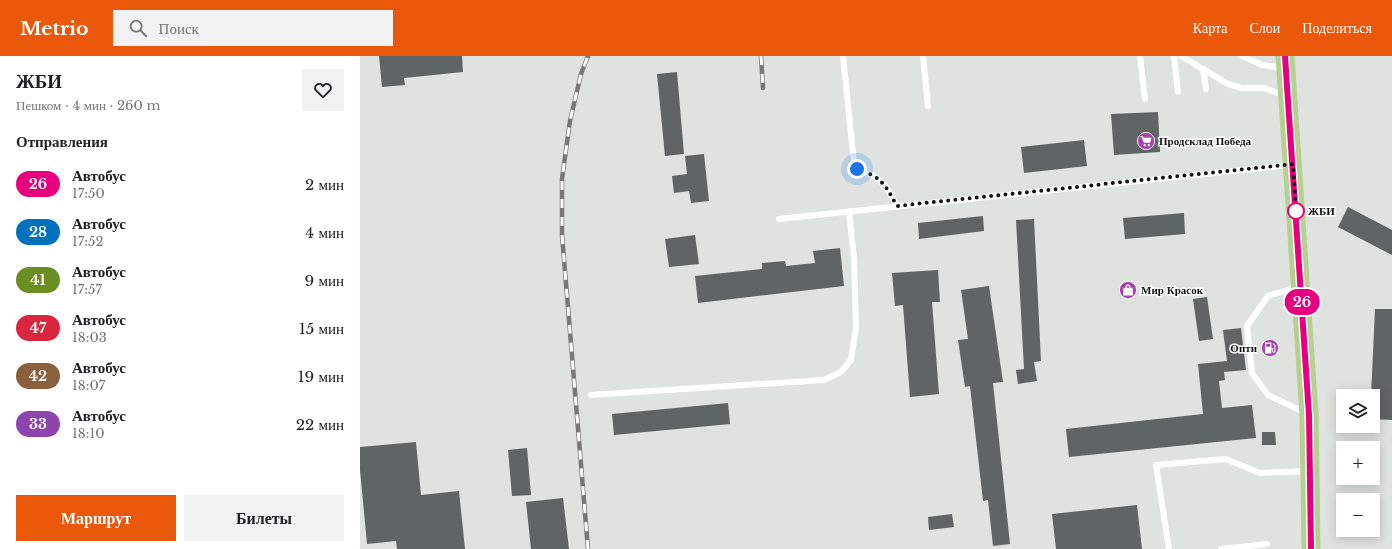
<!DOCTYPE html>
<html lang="ru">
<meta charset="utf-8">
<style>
body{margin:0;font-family:"Libre Baskerville",serif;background:#f2f2f2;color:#202124;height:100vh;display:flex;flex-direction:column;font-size:15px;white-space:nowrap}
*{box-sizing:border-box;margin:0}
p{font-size:13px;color:#757577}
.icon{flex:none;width:22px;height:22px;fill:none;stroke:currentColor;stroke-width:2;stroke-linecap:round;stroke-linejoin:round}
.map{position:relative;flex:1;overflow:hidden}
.panel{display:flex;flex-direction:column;background:#fff;width:360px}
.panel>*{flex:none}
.badge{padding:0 8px;border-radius:13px;font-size:14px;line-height:26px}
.controls{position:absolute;left:976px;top:333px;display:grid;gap:8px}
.controls a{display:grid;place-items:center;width:44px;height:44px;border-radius:0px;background:#fff;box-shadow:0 2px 10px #0003;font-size:20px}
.you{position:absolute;width:20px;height:20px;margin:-10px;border:3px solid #fff;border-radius:50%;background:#1a73e8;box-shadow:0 0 0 6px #1a73e833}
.map>.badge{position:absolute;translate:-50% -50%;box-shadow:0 0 0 2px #fff}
h2{padding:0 16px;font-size:15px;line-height:36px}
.round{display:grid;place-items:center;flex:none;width:42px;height:42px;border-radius:0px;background:#f2f2f2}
.summary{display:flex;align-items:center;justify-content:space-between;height:68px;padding:0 16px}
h1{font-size:19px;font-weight:600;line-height:30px}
.primary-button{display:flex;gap:8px;margin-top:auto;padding:8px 16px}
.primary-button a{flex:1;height:46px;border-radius:0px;background:#ea580c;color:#fff;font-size:16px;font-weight:600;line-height:46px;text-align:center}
.primary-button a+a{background:#f2f2f2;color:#202124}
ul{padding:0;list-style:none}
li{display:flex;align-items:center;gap:12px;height:48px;padding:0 16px}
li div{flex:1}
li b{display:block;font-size:15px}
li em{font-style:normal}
li .badge{min-width:44px;font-weight:700;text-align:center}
header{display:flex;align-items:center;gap:24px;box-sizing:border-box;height:56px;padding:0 20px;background:#ea580c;color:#fff}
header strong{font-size:19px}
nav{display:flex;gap:22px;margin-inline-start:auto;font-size:14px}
.search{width:280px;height:36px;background:#f2f2f2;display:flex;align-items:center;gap:10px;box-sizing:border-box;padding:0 14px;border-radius:0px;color:#757577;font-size:15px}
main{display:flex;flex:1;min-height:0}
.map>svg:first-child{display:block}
.building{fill:#5f6464}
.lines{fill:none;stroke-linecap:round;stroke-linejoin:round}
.lane{stroke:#fff;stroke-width:6}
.primary{stroke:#b6d091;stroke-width:19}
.rail-casing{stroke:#757876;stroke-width:4.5}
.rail{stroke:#fff;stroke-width:3;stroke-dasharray:9;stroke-linecap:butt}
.line-casing{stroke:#fff;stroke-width:9}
.line{stroke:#e6007e;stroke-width:6}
.walk{stroke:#0f1110;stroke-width:4;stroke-dasharray:0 7.2}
.stop-dot{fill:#fff;stroke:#e6007e;stroke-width:2}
.labels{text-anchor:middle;stroke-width:3;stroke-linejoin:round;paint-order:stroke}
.poi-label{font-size:11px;font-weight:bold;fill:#0f1110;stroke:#fff;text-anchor:start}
.stop-label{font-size:11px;font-weight:bold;fill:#0f1110;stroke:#fff;text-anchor:start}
</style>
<header>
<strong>Metrio</strong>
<div class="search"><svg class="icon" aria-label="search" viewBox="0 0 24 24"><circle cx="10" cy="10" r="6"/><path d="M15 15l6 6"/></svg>Поиск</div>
<nav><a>Карта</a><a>Слои</a><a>Поделиться</a></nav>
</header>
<main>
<section class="panel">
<div class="summary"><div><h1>ЖБИ</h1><p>Пешком · 4 мин · 260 m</p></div><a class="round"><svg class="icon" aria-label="heart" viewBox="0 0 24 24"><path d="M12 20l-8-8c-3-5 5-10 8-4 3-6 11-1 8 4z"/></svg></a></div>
<h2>Отправления</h2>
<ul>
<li><span class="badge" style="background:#e6007e;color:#fff">26</span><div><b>Автобус</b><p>17:50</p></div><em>2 мин</em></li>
<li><span class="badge" style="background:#0072bc;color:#fff">28</span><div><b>Автобус</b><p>17:52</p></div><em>4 мин</em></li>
<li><span class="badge" style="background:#6b8e23;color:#fff">41</span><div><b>Автобус</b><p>17:57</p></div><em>9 мин</em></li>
<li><span class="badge" style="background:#d7263d;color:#fff">47</span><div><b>Автобус</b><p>18:03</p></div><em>15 мин</em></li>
<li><span class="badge" style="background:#8b5e3c;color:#fff">42</span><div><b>Автобус</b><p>18:07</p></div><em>19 мин</em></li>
<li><span class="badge" style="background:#8e44ad;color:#fff">33</span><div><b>Автобус</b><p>18:10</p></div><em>22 мин</em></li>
</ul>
<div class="primary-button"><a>Маршрут</a><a>Билеты</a></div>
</section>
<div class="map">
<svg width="1032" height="493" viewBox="0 0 1032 493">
<rect width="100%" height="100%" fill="#dee3e0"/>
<g class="building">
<polygon points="19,0 102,0 103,16 44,22 45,29 22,31"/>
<polygon points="317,16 324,98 305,100 297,18"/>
<polygon points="798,56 800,96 754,99 751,58"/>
<polygon points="724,84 727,110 664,117 661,91"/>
<polygon points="344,98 349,145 331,147 329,135 314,137 312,120 327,118 325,100"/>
<polygon points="988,151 1032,174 1032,199 978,171"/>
<polygon points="824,157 825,178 765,183 763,162"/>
<polygon points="623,160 624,175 559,183 558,167"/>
<polygon points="674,163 681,305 674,306 677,325 658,328 656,314 664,313 656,164"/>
<polygon points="335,179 339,208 309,211 305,183"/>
<polygon points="480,192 484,230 338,247 335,220 402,213 402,207 425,205 426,210 455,207 453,195"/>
<polygon points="578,214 580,246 572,246 579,338 550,341 543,249 535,250 532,217"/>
<polygon points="629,230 643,326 633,327 650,488 633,490 628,444 623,445 610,330 605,331 598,284 608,283 601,234"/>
<polygon points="847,241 853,283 839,285 833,243"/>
<polygon points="1015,253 1032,253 1032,364 1013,363 1013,340 1011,340"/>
<polygon points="881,272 886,314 864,316 865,324 859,325 862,352 892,349 896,382 709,401 706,373 843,358 838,308 867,305 863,274"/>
<polygon points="368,347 370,368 254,379 252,358"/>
<polygon points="902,376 915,376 916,389 902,389"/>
<polygon points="56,386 61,439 99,435 105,493 37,493 36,485 7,488 0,414 0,391"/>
<polygon points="167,392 171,439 152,440 148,394"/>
<polygon points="203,442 209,493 171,493 166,446"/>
<polygon points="777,449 782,493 696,493 692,458"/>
<polygon points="592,458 594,471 569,474 568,461"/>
</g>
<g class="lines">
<g class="lane">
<polyline points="483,0 494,107 497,113 502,116 512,119 525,129 537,150"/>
<polyline points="563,0 568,50"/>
<polyline points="780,0 785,43"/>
<polyline points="814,0 818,36"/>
<polyline points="821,0 868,28 882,32 904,32 926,40"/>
<polyline points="882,0 902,9 923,12"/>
<polyline points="843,13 846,33"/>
<polyline points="419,163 930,109"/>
<polyline points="938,231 908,240 887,270 892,317 908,339 946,357"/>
<polyline points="231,339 464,324 481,316 491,304 496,271 494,202 489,155"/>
<polyline points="809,493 796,409 866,403 900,417 948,415"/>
<polyline points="861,493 907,488"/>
</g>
<polyline class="primary" points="925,0 949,359 951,493"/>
<defs>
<g id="rail">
<polyline points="401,0 403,32"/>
<polyline points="228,493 202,179 202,123 210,65 221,18 228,0"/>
</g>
</defs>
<use href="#rail" class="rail-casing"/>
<use href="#rail" class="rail"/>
</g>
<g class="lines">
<defs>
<polyline id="line" points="925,0 949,359 951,493"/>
</defs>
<use href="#line" class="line-casing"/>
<use href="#line" class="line"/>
<path class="walk" d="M 497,113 C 502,116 507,117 512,119 C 525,126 530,138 537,150 L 933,108 L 936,155"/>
</g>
<defs>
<symbol id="supermarket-disc" viewBox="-11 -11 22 22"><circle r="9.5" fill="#a444ac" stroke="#fff"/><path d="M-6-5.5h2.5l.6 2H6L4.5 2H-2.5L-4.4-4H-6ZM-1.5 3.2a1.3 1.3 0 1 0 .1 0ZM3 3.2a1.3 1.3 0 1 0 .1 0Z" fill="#fff"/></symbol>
<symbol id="shop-disc" viewBox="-11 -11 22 22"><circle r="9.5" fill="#a444ac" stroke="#fff"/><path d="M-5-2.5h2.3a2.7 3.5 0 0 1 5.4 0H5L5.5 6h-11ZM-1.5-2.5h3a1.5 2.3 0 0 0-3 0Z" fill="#fff"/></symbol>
<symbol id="fuel-disc" viewBox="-11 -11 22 22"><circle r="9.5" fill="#a444ac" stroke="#fff"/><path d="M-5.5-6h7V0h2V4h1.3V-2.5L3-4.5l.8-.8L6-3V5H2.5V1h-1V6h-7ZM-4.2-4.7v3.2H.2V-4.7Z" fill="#fff"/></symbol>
</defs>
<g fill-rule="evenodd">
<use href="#supermarket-disc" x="776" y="75" width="20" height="20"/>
<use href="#shop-disc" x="758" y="224" width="20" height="20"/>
<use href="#fuel-disc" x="900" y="282" width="20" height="20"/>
</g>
<circle class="stop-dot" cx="936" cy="155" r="8"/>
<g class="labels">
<g class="poi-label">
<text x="799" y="89">Продсклад Победа</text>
<text x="781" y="238">Мир Красок</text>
<text x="897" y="296" text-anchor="end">Опти</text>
</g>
<g class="stop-label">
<text x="948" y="159">ЖБИ</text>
</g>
</g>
</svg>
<div class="controls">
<a><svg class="icon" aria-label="layers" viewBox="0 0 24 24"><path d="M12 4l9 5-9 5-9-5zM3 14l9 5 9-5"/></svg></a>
<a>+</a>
<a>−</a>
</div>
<div class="you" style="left:497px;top:113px"></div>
<b class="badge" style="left:942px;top:246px;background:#e6007e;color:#fff">26</b>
</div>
</main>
